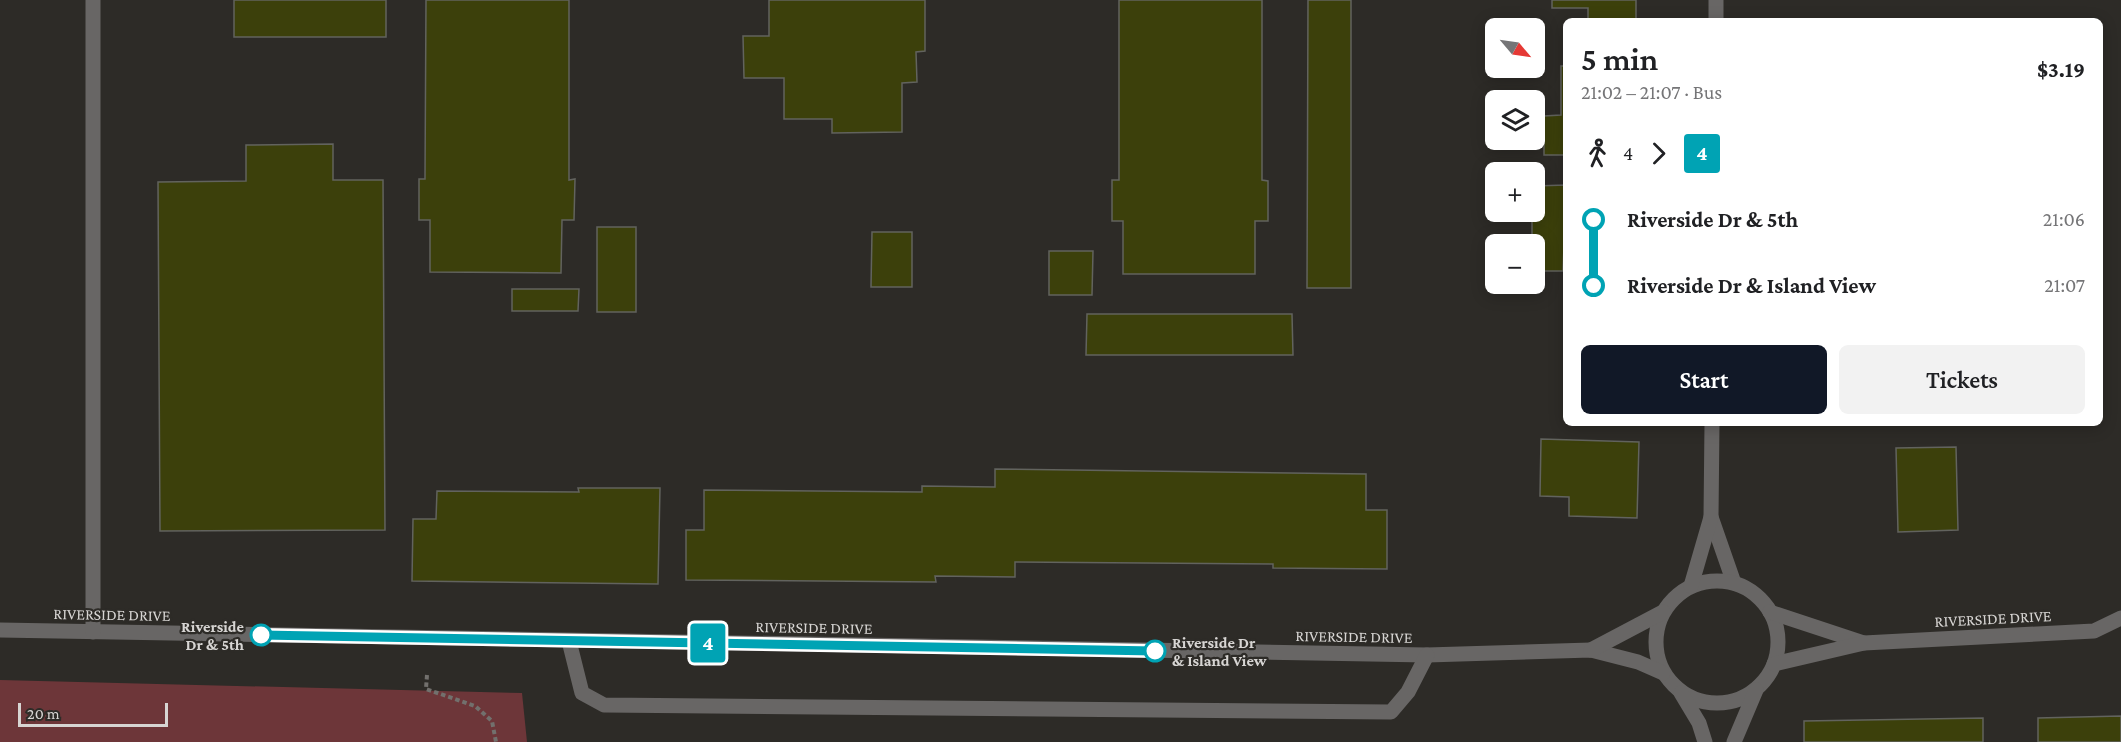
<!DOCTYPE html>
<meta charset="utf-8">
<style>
body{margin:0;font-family:"Crimson Pro",serif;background:#f2f2f2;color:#202124;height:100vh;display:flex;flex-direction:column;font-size:22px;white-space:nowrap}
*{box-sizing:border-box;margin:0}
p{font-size:20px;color:#757577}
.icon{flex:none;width:33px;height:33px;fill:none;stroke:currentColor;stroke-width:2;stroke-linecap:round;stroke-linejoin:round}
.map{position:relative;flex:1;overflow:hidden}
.details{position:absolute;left:1563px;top:18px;width:540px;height:408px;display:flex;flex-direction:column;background:#fff;border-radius:9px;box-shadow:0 3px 15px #0003}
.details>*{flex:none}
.badge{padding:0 12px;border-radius:4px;font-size:21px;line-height:39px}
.needle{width:39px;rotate:119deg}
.buttons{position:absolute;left:1485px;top:18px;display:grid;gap:12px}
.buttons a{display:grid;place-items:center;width:60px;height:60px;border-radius:9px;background:#fff;box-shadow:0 3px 15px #0003;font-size:30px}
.scale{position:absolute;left:18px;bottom:15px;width:150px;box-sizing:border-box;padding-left:6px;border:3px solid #d7d5d3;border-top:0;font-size:16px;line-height:21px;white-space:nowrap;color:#d7d5d3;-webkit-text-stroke:4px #2d2b27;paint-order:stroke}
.map>.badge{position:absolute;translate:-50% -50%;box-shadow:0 0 0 3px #fff}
.legs{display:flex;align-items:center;gap:9px;height:66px;padding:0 18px;font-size:20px}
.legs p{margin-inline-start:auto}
.head{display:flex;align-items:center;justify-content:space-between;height:102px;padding:0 18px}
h1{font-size:33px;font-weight:600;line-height:45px}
.primary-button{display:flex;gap:12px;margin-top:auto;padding:12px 18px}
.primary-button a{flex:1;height:69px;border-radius:9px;background:#111827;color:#fff;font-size:24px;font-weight:600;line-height:69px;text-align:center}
.primary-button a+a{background:#f2f2f2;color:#202124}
ul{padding:0 18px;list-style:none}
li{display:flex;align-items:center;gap:21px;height:66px;font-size:22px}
li i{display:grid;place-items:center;width:9px;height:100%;margin:0 8px;background:currentColor}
li i::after{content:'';width:15px;height:15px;margin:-8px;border:4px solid;border-radius:50%;background:#fff}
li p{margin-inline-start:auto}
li:first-child i{background:linear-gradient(#0000 50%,currentColor 0)}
li:last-child i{background:linear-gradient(currentColor 50%,#0000 0)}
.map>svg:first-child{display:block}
.green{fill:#6d3639}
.building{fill:#3c400b;stroke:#62635e;stroke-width:1.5}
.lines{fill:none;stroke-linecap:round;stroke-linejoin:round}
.path{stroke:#72706d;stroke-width:4;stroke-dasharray:4.5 3;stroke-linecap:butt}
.minor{stroke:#686665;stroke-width:15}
.line-1-casing{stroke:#fff;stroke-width:14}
.line-1{stroke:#00a3b4;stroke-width:9}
.stop-1-dot{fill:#fff;stroke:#00a3b4;stroke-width:3}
.labels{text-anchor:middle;stroke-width:4.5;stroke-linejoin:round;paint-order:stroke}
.street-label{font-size:16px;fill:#d7d5d3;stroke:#2d2b27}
.stop-label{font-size:16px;font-weight:bold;fill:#d7d5d3;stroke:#2d2b27;text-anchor:end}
</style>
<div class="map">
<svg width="2121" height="742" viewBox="0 0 2121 742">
<rect width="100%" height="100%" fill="#2d2b27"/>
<polygon class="green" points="0,680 522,693 527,742 0,742"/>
<g class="building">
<rect x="234" y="0" width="152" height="37"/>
<polygon points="426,0 569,0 569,180 575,179 574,220 562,220 561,273 430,272 430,220 419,220 419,179 425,179"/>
<polygon points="769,0 925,0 925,51 916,52 917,82 902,83 902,132 832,133 832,119 784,119 784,78 744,78 743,36 769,36"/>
<polygon points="1119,0 1262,0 1262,180 1268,181 1268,221 1255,221 1255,274 1123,274 1123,221 1112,221 1112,180 1119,180"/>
<polygon points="1308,0 1351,0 1351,288 1307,288"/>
<polygon points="1552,0 1636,0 1636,21 1588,21 1588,8 1552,8"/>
<polygon points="1561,66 1566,66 1566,155 1544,155 1544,116 1561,115"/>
<polygon points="333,144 333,180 383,180 385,530 160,531 158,182 246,181 246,145"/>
<polygon points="1566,185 1566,246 1564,246 1563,271 1534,271 1534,244 1532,244 1532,212 1534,212 1534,186"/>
<rect x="597" y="227" width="39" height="85"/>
<polygon points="872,232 912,232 912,287 871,287"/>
<polygon points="1049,251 1093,251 1092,295 1049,295"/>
<polygon points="512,289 579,289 578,311 512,311"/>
<polygon points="1566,302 1566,364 1565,364 1564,303"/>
<polygon points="1087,314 1292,314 1293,355 1086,355"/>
<polygon points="1541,439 1639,442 1637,518 1569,516 1569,497 1540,496"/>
<polygon points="1956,447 1958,530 1898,532 1896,448"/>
<polygon points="995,469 1366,474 1366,510 1387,510 1387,569 1273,568 1273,564 1015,562 1015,577 935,576 936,582 686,580 686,530 704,530 704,490 922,492 922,486 995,487"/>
<polygon points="578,488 660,488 658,584 412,581 413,519 436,519 437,491 579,492"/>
<polygon points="2121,716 2121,742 2038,742 2038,718"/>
<polygon points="1983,718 1983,742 1804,742 1804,721"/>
</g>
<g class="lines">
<polyline class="path" points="427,675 426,689 475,706 492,721 496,742"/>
<g class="minor">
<polyline points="1716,21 1716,0"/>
<polyline points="1711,517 1734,583"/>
<circle cx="1717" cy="642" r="61"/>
<polyline points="1691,586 1711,517 1712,423"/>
<polyline points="1770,612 1864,643"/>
<polyline points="0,630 1427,655 1591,650 1638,662 1663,673"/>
<polyline points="93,632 93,0"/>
<polyline points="569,641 582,693 604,705 1391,712 1408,692 1427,655"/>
<polyline points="1591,650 1663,612"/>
<polyline points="1774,664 1864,643 2094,631 2121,618"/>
<polyline points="1681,693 1699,723 1705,742"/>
<polyline points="1734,742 1756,690"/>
</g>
</g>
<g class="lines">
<defs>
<polyline id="line-1" points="261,635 1155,651"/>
</defs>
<use href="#line-1" class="line-1-casing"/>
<use href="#line-1" class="line-1"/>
</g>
<g class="stop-1-dot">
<circle cx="261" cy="635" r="10"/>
<circle cx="1155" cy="651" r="10"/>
</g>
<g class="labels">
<g class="street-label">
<text transform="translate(112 614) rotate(1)" y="6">RIVERSIDE DRIVE</text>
<text transform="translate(1993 618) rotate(-3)" y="6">RIVERSIDE DRIVE</text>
<text transform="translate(814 627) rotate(1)" y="6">RIVERSIDE DRIVE</text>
<text transform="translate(1354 636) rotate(1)" y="6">RIVERSIDE DRIVE</text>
</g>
<g class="stop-label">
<text x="244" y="632">Riverside<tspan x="244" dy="18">Dr &amp; 5th</tspan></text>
<text x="1172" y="648" text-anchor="start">Riverside Dr<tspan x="1172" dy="18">&amp; Island View</tspan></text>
</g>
</g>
</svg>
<div class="buttons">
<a><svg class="needle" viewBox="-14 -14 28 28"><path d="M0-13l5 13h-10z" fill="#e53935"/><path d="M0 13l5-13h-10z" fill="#757577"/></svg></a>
<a><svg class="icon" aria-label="layers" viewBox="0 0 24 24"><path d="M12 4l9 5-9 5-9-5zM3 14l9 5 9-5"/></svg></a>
<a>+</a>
<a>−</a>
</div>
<div class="scale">20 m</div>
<b class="badge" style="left:708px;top:643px;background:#00a3b4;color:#fff">4</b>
<section class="details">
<div class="head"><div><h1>5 min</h1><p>21:02 – 21:07 · Bus</p></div><b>$3.19</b></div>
<div class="legs"><svg class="icon" aria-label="walk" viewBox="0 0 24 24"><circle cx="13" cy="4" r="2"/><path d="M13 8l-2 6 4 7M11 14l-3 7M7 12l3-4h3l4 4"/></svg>4<svg class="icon" aria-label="forward" viewBox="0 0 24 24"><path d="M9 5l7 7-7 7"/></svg><b class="badge" style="background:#00a3b4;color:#fff">4</b></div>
<ul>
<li><i style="color:#00a3b4"></i><b>Riverside Dr &amp; 5th</b><p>21:06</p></li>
<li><i style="color:#00a3b4"></i><b>Riverside Dr &amp; Island View</b><p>21:07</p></li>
</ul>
<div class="primary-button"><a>Start</a><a>Tickets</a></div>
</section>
</div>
